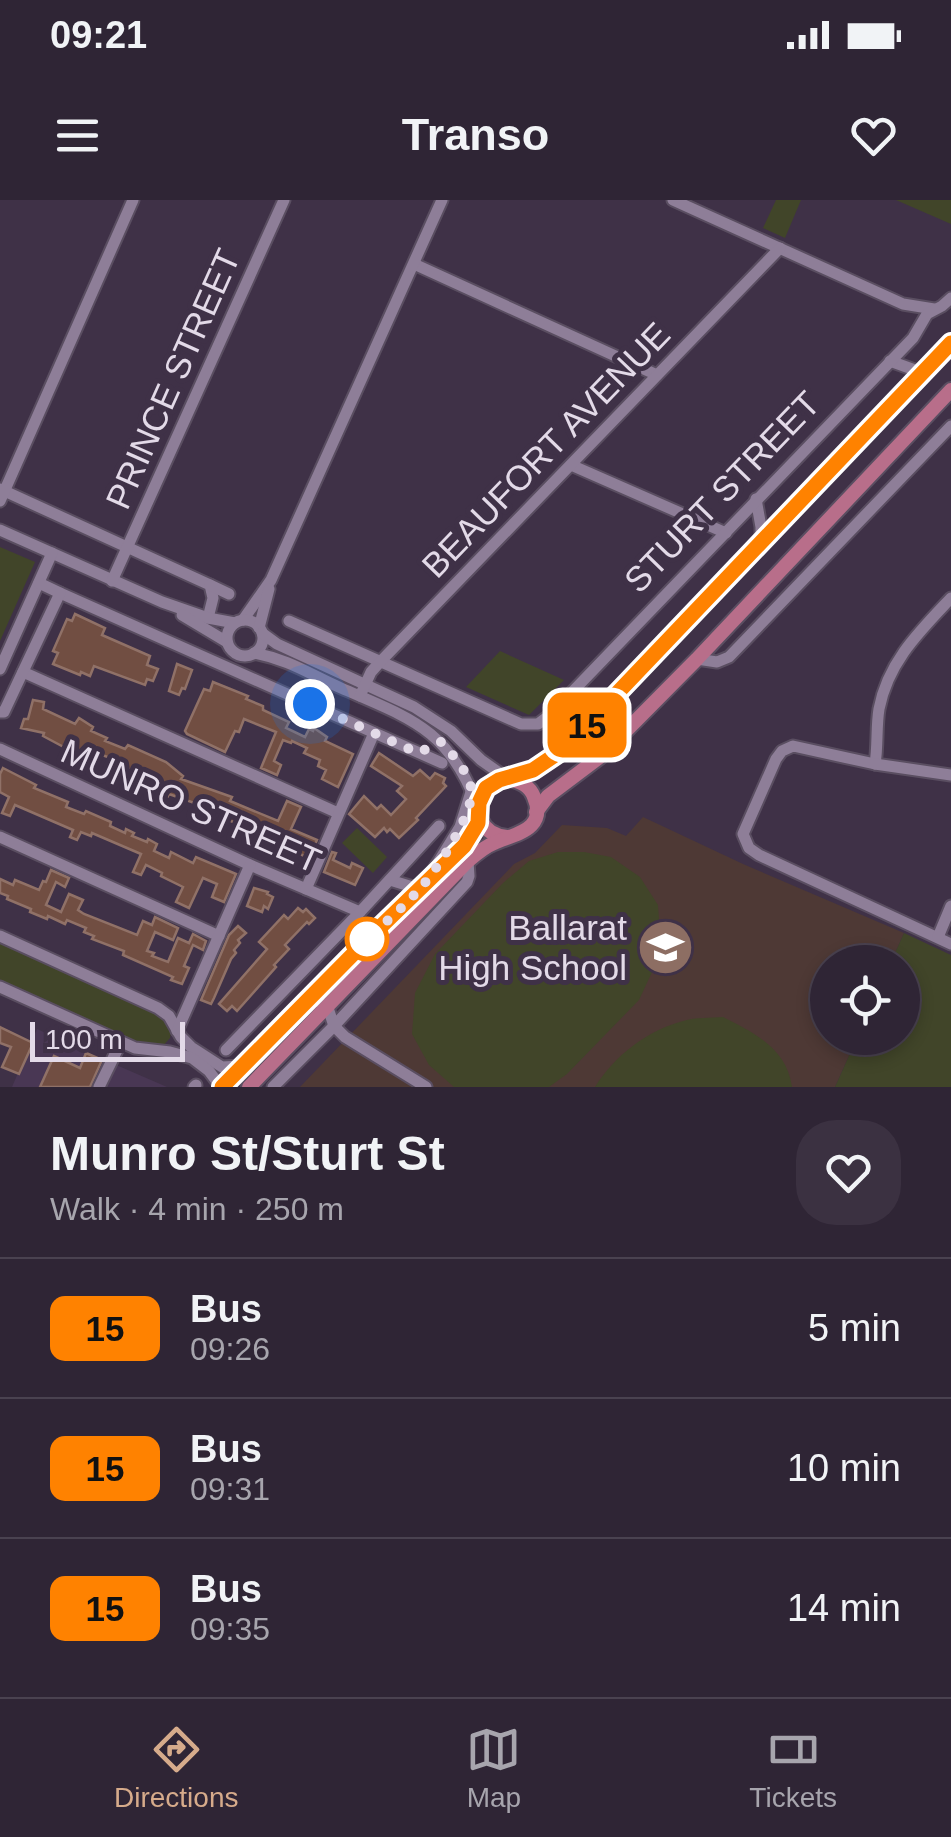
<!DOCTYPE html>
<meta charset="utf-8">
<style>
body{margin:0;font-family:Helvetica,sans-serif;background:#3b3141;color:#f1f3f6;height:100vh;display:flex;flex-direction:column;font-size:38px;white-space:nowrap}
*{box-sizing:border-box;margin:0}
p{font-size:32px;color:#a7a5ad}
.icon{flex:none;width:55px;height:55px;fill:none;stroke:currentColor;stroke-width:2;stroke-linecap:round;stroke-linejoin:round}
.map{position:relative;height:887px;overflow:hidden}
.drawer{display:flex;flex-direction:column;background:#2f2535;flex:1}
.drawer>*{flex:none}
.badge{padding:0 20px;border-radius:15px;font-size:35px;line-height:65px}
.tools{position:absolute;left:810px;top:745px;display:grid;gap:20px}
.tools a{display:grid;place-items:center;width:110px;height:110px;border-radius:50%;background:#2f2535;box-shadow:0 5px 15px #0003,0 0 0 2px #4a4250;font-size:50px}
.scale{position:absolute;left:30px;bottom:25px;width:155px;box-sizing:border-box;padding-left:10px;border:5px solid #e3dae8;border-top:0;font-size:28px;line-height:35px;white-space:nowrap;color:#e3dae8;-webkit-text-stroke:8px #3f3147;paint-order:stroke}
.you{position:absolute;width:50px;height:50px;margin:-25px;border:8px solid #fff;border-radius:50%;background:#1a73e8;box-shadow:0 0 0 15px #1a73e833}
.map>.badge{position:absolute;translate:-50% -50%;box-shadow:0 0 0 5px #fff}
.round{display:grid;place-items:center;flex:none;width:105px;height:105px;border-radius:40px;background:#3b3141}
.head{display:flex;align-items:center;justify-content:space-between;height:170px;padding:0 50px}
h1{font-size:48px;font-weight:700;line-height:75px}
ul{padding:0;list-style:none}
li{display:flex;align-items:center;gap:30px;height:140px;padding:0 50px;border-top:2px solid #4a4250}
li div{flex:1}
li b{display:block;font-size:38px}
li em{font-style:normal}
li .badge{min-width:110px;font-weight:700;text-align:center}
.status{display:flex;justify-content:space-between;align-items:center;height:70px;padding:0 50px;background:#2f2535;direction:ltr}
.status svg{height:28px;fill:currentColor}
header{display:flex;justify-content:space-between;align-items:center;height:130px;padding:0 50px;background:#2f2535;font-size:45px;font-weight:700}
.tab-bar{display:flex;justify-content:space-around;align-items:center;height:140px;border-top:2px solid #4a4250;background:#2f2535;font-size:28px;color:#a7a5ad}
.tab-bar a{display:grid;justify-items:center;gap:5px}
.tab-bar .current{color:#d6ab8b}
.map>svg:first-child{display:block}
.built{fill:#493754}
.education{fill:#4e3935}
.green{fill:#414529}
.building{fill:#714e42;stroke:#907167;stroke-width:2.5}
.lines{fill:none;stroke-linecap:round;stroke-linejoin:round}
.minor-casing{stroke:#5a4e61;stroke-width:15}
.major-casing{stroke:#5a4e61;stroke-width:18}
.minor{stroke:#8e7e98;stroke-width:11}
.major{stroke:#b86e8a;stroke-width:14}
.line-casing{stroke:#fff;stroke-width:22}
.line{stroke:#ff8200;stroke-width:15}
.walk{stroke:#e3dae8;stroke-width:10;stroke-dasharray:0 18}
.stop-dot{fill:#fff;stroke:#ff8200;stroke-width:5}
.labels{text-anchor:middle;stroke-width:10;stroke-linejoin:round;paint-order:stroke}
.street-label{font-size:35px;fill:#e3dae8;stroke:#3f3147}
.poi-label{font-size:35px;fill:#e3dae8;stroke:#3f3147;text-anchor:end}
</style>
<div class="status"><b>09:21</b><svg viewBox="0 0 49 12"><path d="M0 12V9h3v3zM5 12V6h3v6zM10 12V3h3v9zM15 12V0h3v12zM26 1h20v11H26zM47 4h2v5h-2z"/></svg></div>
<header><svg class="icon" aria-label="menu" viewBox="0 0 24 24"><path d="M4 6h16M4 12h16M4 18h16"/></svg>Transo<svg class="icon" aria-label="heart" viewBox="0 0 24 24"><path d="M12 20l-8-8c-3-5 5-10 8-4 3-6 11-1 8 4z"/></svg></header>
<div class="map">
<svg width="951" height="887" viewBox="0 0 951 887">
<rect width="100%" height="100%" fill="#3f3147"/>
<polygon class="built" points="37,829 91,854 167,887 12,887"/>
<polygon class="education" points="643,617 743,664 904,733 891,762 828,762 828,838 857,838 835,887 300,887 514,664 535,653 562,625 607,628 626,636"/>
<g class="green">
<polygon points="776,0 801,0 785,38 763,28"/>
<polygon points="896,0 951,0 951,24"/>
<polygon points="0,347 35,362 0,441"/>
<polygon points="500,451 564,480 529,515 466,487"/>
<polygon points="357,628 387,657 373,673 342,643"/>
<polygon points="558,652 584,652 611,657 640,677 658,705 660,733 653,770 639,800 567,874 549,887 454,887 429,865 412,834 415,793 435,754 503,683 529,661"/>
<polygon points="904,733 951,755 951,887 835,887 857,838 902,838 902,762 891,762"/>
<polygon points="0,740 162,816 171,830 170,838 162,847 148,848 0,783"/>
<path d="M 723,817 C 755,833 787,849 792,887 L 595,887 C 614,856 648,830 683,821 C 696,817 710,818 723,817 Z"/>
</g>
<g class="building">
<polygon points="75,414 105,428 102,435 150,456 147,465 158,469 153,481 147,479 145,485 94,466 90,476 81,472 80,475 53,464 58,453 53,451 67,419 72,421"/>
<polygon points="177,464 192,470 185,489 182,488 179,495 169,491"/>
<polygon points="213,482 248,496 246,499 263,506 263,510 289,522 286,528 305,537 309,529 313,531 314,528 327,537 325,541 353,554 338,587 322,579 326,570 318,566 320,560 304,553 307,548 292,541 291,543 283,540 274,561 281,565 277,575 261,568 276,532 244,519 239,532 235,531 225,552 187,534 185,531 204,489 210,491"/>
<polygon points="33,500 44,502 43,509 75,524 79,518 93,527 91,531 107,538 105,541 125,549 128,545 166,562 183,576 181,579 232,597 230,601 278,621 287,601 301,607 291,629 317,640 309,658 268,640 267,643 254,637 255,634 249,631 250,629 226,619 228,614 215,609 217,606 199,599 197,604 169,594 168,596 151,583 150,586 133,579 137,571 111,564 113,559 97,553 95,556 79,550 77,554 43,536 44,533 21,528 24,519 28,519"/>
<polygon points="379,553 413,576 420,570 430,579 435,573 445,578 443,583 446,586 416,618 418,620 399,638 390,629 387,632 384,628 375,637 349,614 364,596 377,609 381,605 391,615 406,599 397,591 402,586 371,566"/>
<polygon points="3,568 36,585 34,588 68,602 66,607 84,614 86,611 111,622 110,626 125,633 126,629 134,633 132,636 147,642 148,639 157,644 154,651 169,658 171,652 193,663 196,657 236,674 224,702 212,697 217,684 203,678 189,708 176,702 183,687 161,676 162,673 146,665 141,675 133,672 141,654 92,633 91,636 81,632 77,640 70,637 73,630 15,605 10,616 2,613 9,597 0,592 0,574"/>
<polygon points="332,652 336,653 333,660 350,668 352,663 363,668 355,685 324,672"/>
<polygon points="51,670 69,678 65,687 56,682 46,705 61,712 69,694 83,700 78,710 84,714 137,735 143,721 152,725 155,717 178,728 173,740 155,732 147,751 154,753 152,756 168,762 178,738 189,743 193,734 206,741 203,750 193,745 184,766 189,768 182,784 171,780 173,777 123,755 124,751 92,739 94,736 84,732 86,728 67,720 65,724 48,716 47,719 30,712 31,709 7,699 8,696 0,693 0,679 13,685 15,680 39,690 43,681 46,682"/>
<polygon points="254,688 268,692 267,694 273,697 268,709 264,706 262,712 247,706"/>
<polygon points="298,708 303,712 306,709 315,718 309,724 307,722 285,745 289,749 274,765 276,767 237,811 232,806 227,811 219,804 267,749 259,742 284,715 288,719"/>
<polygon points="238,726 246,733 238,740 240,743 234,750 236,753 231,759 214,798 211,804 201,800 229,735"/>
<polygon points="0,827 33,843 19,874 2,867 11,847 0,843"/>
<polygon points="86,853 102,860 90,887 40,887 54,856 80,868"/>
</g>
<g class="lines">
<defs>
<g id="minor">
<polyline points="673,0 903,104 934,109"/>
<polyline points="414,64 657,175"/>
<polyline points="890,161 923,173"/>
<polyline points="571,265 726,333"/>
<polyline points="0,289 210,385 213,398 208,418"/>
<polyline points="756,299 761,327 761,341"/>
<polyline points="0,301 133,0"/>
<polyline points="0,330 162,402 208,418 235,423"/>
<polyline points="112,381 284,0"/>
<polyline points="210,385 229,394"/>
<polyline points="60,393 442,563"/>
<polyline points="182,415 227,442"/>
<polyline points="243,420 271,380 442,0"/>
<circle cx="245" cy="438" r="18"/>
<polyline points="289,421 521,524 538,524 550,515 913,138 927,114 942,106 951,98"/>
<polyline points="259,428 269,389"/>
<polyline points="262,433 277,444 414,507 451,531 481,560 508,579"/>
<path d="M 254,453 C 290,460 309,474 341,488 C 412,519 449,529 478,607"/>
<polyline points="697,459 717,462 729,457 951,226"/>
<polyline points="0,469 52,353"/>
<polyline points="23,472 338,613"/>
<polyline points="360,496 371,472 380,462 780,48"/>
<polyline points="0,512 4,512 60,393 39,383"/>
<polyline points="0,549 250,665 360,712"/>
<path d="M 875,564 C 878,546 876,527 879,509 C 888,462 919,432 951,398"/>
<polyline points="951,575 875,564 793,546 782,551 776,559 743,634 749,648 759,655 951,744"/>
<polyline points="0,637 219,736"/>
<polyline points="431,674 460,627 471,592"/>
<polyline points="390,680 419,689"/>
<polyline points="306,689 374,533"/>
<polyline points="0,736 158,808 169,816 181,837 191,847 222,867 242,866"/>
<polyline points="938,737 951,706"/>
<polyline points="0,787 135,848 170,852 192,858 209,871 221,887"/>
<polyline points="313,796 329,811 334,826 345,837 426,887"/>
<polyline points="177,831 250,665"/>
<polyline points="226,850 360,712 439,626"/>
<polyline points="99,887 121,842"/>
<polyline points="194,887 196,885"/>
<polyline points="273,887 334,826 467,682 469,676 468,661"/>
</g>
<g id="major">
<polyline points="536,612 548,596 601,556 697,459 951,190"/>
<path d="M 507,637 C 496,636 486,632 481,620 C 464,584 509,580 530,571 C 542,565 554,558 564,549 L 951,142"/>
<polyline points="222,887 369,737 448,662 468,640 479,616"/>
<path d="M 249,887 L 468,661 C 476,654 484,647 494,643 C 514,634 548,630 534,597 C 530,586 521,582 510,579"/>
</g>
</defs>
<use href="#minor" class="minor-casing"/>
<use href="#major" class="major-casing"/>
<use href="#minor" class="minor"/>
<use href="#major" class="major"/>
</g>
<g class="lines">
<defs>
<polyline id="line" points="222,887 370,737 464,646 478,623 479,603 486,588 499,580 533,570 564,549 951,143"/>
</defs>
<use href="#line" class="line-casing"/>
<use href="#line" class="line"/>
<path class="walk" d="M 310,504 L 418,553 L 441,542 C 452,554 468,571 471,588 C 476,610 438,668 423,685 C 407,704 386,722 367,739"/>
</g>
<defs>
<symbol id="school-disc" viewBox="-11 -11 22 22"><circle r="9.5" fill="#8d6e63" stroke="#3f3147"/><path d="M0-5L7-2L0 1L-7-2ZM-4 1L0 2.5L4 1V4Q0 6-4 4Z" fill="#fff"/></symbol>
</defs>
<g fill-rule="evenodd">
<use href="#school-disc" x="634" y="716" width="63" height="63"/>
</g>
<circle class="stop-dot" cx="367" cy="739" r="20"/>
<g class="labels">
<g class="street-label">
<text transform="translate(173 179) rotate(-66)" y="12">PRINCE STREET</text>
<text transform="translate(546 250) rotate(-46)" y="12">BEAUFORT AVENUE</text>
<text transform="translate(722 292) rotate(-46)" y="12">STURT STREET</text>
<text transform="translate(191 606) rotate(24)" y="12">MUNRO STREET</text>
</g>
<g class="poi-label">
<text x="627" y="740">Ballarat<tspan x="627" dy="40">High School</tspan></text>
</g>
</g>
</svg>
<div class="tools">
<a><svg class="icon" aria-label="locate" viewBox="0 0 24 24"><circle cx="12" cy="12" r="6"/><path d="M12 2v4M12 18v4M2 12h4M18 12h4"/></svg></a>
</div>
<div class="scale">100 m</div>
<div class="you" style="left:310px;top:504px"></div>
<b class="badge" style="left:587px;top:525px;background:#ff8200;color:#111">15</b>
</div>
<section class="drawer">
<div class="head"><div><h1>Munro St/Sturt St</h1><p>Walk · 4 min · 250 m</p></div><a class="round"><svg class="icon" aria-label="heart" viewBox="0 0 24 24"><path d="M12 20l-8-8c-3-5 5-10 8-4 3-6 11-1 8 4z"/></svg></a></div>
<ul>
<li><span class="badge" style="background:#ff8200;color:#111">15</span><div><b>Bus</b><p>09:26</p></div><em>5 min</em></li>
<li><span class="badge" style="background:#ff8200;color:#111">15</span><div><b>Bus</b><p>09:31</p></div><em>10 min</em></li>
<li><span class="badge" style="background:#ff8200;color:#111">15</span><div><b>Bus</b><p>09:35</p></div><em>14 min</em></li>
</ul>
</section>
<nav class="tab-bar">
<a class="current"><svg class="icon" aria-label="directions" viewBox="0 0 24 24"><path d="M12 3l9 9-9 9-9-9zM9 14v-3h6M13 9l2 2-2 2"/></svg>Directions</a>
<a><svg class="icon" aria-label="map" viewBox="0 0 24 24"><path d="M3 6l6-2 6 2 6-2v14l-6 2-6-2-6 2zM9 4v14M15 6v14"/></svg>Map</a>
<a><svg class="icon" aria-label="tickets" viewBox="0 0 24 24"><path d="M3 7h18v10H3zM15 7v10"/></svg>Tickets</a>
</nav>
